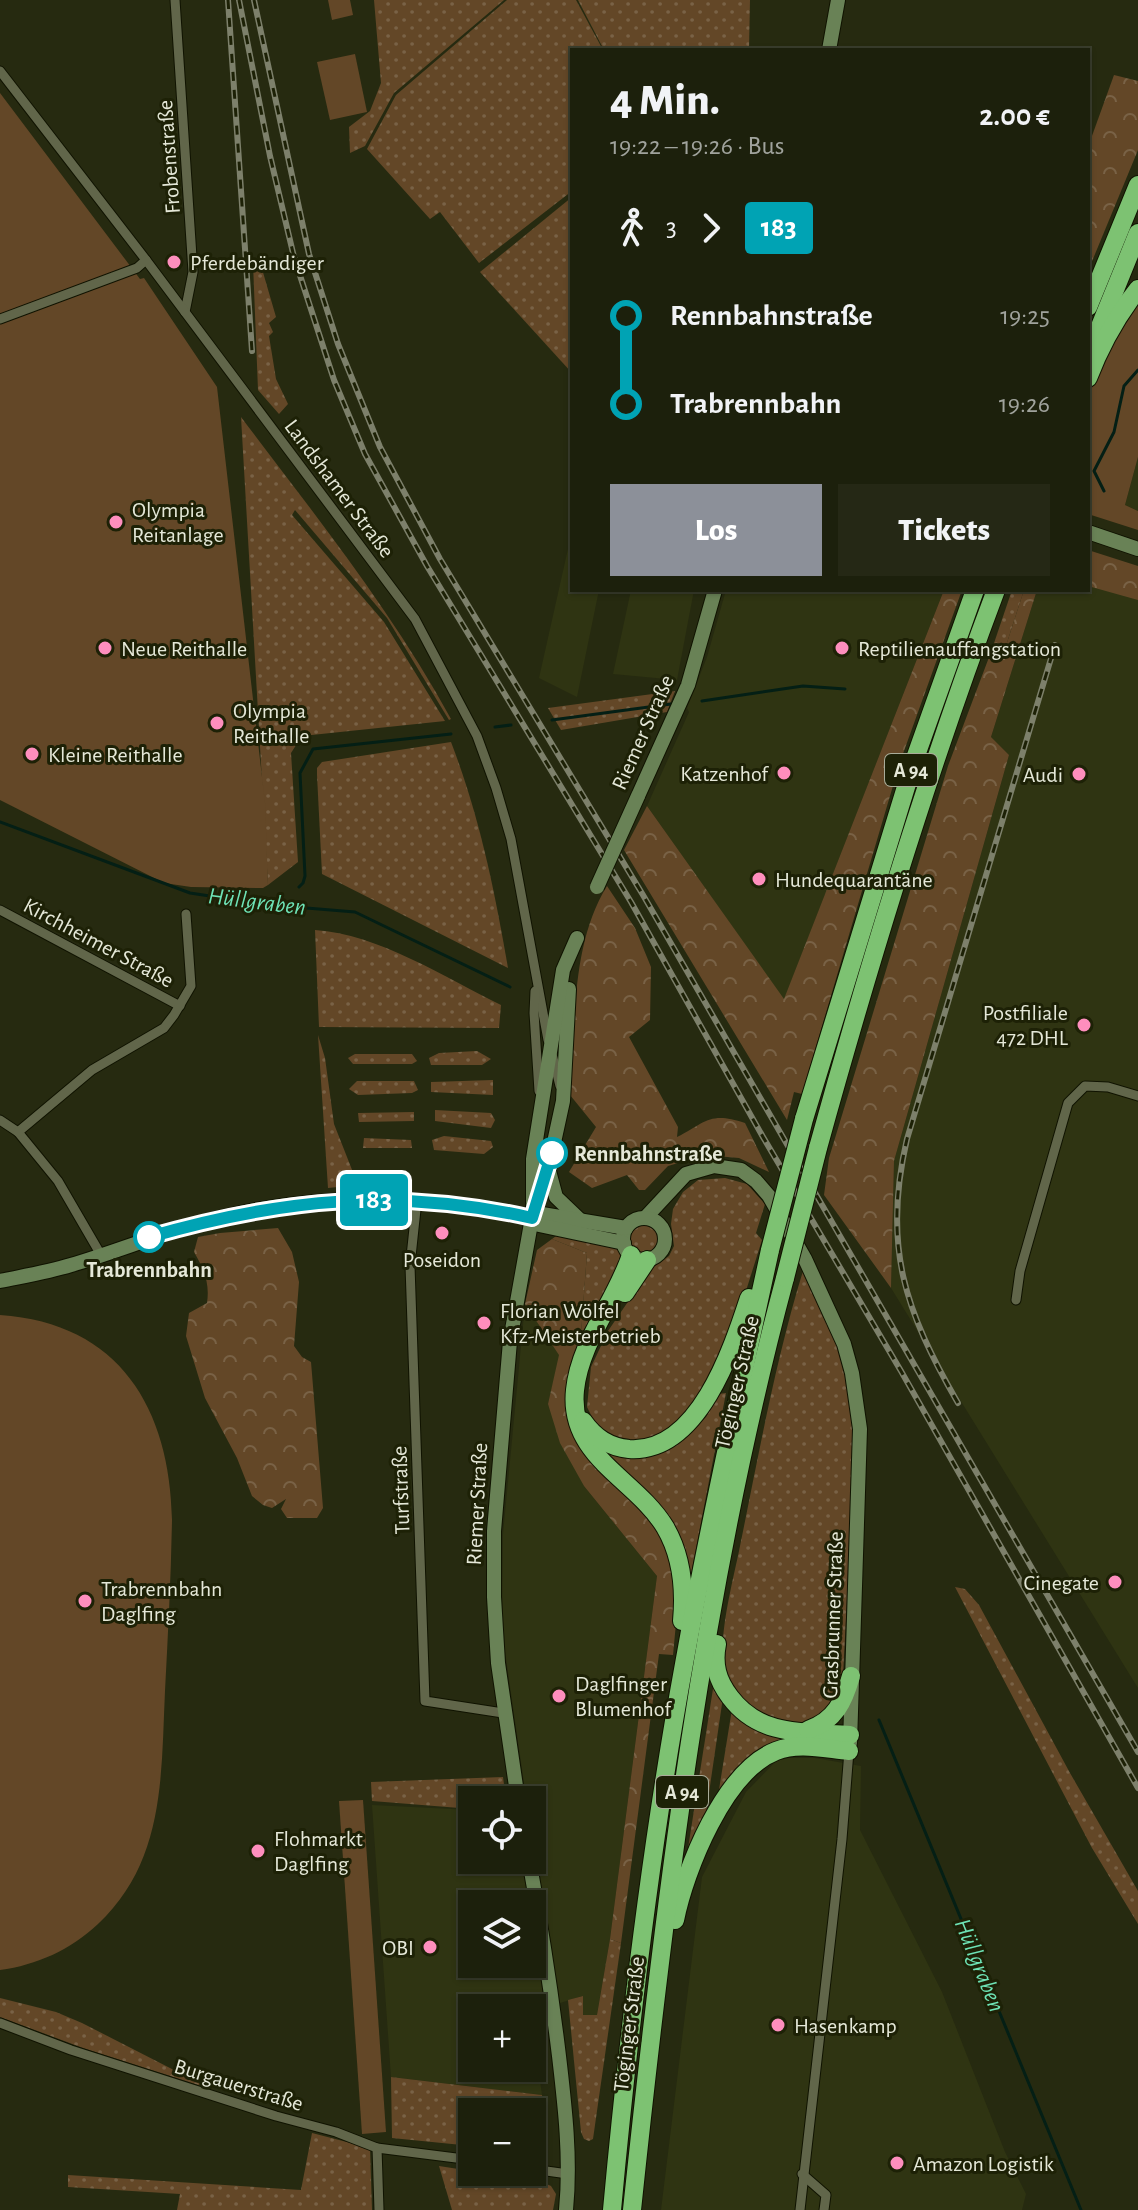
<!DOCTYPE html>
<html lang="de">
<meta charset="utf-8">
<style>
body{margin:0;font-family:"Alegreya Sans",sans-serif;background:#252815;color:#f1f3f6;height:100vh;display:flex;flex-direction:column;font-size:30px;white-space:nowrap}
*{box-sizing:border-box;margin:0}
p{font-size:26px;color:#a0a39d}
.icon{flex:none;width:44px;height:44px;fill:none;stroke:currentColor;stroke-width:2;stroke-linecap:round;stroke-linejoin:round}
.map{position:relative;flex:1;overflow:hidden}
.details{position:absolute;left:570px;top:48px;width:520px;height:544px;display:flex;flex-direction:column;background:#1c200c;border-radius:0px;box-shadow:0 2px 6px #0004,0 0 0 2px #3a3e2d}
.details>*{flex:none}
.badge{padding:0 16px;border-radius:6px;font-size:28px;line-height:52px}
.tools{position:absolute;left:458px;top:1786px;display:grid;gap:16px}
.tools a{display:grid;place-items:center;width:88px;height:88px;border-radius:0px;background:#1c200c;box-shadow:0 2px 6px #0004,0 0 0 2px #3a3e2d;font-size:40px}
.map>.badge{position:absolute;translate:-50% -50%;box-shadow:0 0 0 4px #fff}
.legs{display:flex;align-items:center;gap:12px;height:88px;padding:0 40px;font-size:26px}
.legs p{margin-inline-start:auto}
.overview{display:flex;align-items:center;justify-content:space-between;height:136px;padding:0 40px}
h1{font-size:44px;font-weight:800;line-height:60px}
.cta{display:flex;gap:16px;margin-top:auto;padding:16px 40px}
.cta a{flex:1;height:92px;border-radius:0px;background:#8c9099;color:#fff;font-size:32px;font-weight:800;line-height:92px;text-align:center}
.cta a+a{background:#252815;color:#f1f3f6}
ul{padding:0 40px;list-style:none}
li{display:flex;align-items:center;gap:28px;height:88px;font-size:30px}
li i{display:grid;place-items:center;width:12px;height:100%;margin:0 10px;background:currentColor}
li i::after{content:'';width:20px;height:20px;margin:-10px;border:6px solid;border-radius:50%;background:#1c200c}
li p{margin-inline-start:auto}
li:first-child i{background:linear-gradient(#0000 50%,currentColor 0)}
li:last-child i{background:linear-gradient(currentColor 50%,#0000 0)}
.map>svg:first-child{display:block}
.built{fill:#2f3412;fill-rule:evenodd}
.grass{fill:url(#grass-dots)}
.forest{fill:url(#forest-crowns)}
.park{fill:#634727}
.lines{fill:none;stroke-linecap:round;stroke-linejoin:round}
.stream{stroke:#041f15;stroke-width:3}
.street-casing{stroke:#101300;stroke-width:11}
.secondary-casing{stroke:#101300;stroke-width:16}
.highway-casing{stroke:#101300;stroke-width:20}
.street{stroke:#61664a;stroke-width:9}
.secondary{stroke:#698256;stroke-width:14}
.highway{stroke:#7dc272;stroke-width:18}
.rail-casing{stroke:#7d806b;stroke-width:6}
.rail{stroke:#1d2106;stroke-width:3;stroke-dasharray:9;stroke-linecap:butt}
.secondary-bridge-casing{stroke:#101300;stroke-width:16;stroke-linecap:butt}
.highway-bridge-casing{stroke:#101300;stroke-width:20;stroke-linecap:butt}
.secondary-bridge{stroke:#698256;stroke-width:14}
.highway-bridge{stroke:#7dc272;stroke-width:18}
.line-1-casing{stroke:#fff;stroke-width:18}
.line-1{stroke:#00a3b4;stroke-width:12}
.poi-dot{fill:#fe8ebd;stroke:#1d2106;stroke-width:3}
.stop-1-dot{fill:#fff;stroke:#00a3b4;stroke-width:4}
.labels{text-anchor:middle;stroke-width:6;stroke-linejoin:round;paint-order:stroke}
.shield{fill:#1d2106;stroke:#a9ac99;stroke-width:2}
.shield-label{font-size:20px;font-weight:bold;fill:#e5e8d8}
.street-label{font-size:22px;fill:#e5e8d8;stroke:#1d2106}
.poi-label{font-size:22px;fill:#e5e8d8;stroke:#1d2106;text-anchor:start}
.stop-label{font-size:22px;font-weight:bold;fill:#e5e8d8;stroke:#1d2106;text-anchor:start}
.water-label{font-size:24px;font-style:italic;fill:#6ee3b6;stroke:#1d2106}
</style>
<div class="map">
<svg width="1138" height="2210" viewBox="0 0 1138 2210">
<defs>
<pattern id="grass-dots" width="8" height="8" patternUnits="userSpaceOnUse" patternTransform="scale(2)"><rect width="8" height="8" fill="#634727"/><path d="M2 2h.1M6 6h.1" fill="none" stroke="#796246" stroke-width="1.8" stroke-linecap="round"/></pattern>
<pattern id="forest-crowns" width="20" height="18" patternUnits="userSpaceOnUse" patternTransform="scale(2)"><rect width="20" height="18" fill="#634727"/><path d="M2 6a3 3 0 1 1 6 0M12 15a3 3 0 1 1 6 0" fill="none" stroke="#796246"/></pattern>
</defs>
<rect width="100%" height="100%" fill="#262a10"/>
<g class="built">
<polygon points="1138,457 1138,511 1125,505"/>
<polygon points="572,531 572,590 599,590 577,697 539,678"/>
<polygon points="1088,580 1138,592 1138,1688 891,1288 894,1161 1009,755 991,737 1037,590 1088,590"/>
<polygon points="631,590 694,590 677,680 613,674"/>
<polygon points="726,590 944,590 784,1000 647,806 689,712 687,708 707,657"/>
<path d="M 525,1304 L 560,1355 L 548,1404 L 584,1486 L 657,1576 L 610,1939 L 597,2015 L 583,2015 L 582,1996 L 532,2012 L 532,2008 L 472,2008 L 472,2068 L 532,2068 L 532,2022 L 542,2095 L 391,2077 L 372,1805 L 472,1810 L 472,1860 L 532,1860 L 532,1800 L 517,1800 L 525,1790 L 502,1631 L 503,1534 ZM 472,1904 L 532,1904 L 532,1964 L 472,1964 Z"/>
<polygon points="779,1758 815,1758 861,1766 860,1830 942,1992 1005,2152 1026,2194 1022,2210 661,2210 702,1877 746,1792"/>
</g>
<g class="grass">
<polygon points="374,0 504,0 394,93 365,146 350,153 349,127 370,111 381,83"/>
<polygon points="507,0 576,0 603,50 572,50 572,191 479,263 440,212 430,219 367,149 396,95"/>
<polygon points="578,0 750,0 749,50 604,50"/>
<polygon points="572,197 572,373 480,272"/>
<polygon points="260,262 276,317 269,323 273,332 269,336 276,379 288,404 279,414 258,390 253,263"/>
<path d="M 241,417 C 315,515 392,611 451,719 L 449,720 L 387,618 L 295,510 L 292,515 L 384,622 L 445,721 L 302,736 L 291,753 L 298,862 L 268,885 Z"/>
<polygon points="1012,590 1024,590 1004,652 991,652"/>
<polygon points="675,691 667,712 561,730 548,708"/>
<path d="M 451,742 C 480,818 494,888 508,968 L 322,874 L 317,775 L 317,768 L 322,762 Z"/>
<path d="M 315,930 C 378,934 446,978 501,1005 L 499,1028 L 319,1027 Z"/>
<polygon points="318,1035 325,1058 334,1124 358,1185 328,1188"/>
<polygon points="477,1051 491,1059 482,1065 431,1065 429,1058 439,1053"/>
<polygon points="355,1054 412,1054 417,1061 412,1064 353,1064 348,1058"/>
<polygon points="493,1080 493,1095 431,1092 431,1082"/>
<polygon points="357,1081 414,1081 418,1090 412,1093 358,1095 349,1089"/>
<polygon points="435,1110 491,1113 495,1120 491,1128 435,1121"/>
<polygon points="414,1112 414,1121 359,1122 358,1113"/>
<polygon points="444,1136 491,1141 493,1147 484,1154 434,1150 432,1140"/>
<polygon points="364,1138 411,1140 412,1148 363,1148"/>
<polygon points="725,1178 747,1184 765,1204 756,1233 762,1240 739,1313 704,1395 661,1438 633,1445 611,1439 596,1425 587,1407 591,1367 608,1331 651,1268 669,1256 674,1246 671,1224 673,1209 683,1192 698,1180"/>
<circle cx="644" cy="1239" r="16"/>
<polygon points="559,1234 618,1249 623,1258 622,1269 581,1334 587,1253 552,1239"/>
<path d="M 803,1271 L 833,1329 L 851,1384 L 855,1446 L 842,1694 C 816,1723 814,1727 774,1721 C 752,1718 728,1686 724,1665 C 718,1638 733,1580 739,1551 C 758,1458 775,1362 803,1271 Z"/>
<polygon points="726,1393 691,1574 683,1547 592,1442 648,1455 678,1444 706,1417 718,1394"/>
<polygon points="955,1587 965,1589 979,1605 1070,1773 1138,1891 1138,1924 1092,1848"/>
<polygon points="715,1676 723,1697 704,1827 684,1874"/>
<path d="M 732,1709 C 750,1727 764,1735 790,1738 L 717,1802 Z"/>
<polygon points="503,1777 506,1800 472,1800 472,1809 372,1801 371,1782"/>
<polygon points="610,1939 621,1943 593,2139 589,2141 584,2139 581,2132 568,2000 583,1996 583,2015 597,2015"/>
<polygon points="0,1998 56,2012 82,2023 211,2089 83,2048 0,2017"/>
<polygon points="391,2077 542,2095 546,2154 532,2152 532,2112 472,2112 472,2146 392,2138"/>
<polygon points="312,2133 370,2148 372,2210 177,2210 180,2194 68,2187 68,2175 301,2190"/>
<polygon points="439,2166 542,2182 551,2186 556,2194 553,2210 452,2210"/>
</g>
<g class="forest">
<polygon points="1114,75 1138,81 1138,150 1088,271 1088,147"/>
<polygon points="1088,550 1138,566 1138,600 1088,586"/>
<polygon points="944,590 962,590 900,762 802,1094 794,1092 787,1120 624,850 647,806 784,999"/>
<polygon points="1024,590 1037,590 991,737 1009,755 894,1161 891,1288 824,1195 829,1158 948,766 991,652 1004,652"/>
<path d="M 607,886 L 635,928 L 651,967 L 650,1020 L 629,1037 L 678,1127 L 677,1137 C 706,1122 710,1111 745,1123 L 769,1172 L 739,1158 L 705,1155 L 668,1166 L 645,1190 L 639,1190 L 627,1175 L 592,1188 L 569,1172 L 596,1127 L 570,1095 C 576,1027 570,946 607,886 Z"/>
<path d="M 278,1228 L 292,1252 L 299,1282 L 294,1346 L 302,1357 L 311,1362 L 323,1508 L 317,1518 L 287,1518 L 281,1509 L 286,1499 L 272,1508 L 263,1505 L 252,1496 L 237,1458 L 205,1398 L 186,1336 L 189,1313 L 207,1303 C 210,1283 204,1269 194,1252 L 198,1237 L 220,1233 Z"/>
<polygon points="552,1239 587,1253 581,1334 566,1400 569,1421 657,1522 670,1544 678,1602 673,1655 659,1654 621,1943 610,1939 657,1576 584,1486 560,1443 548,1404 559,1355 525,1304 537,1250"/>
</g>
<g class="park">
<polygon points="328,0 350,0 353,15 332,20"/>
<polygon points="355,54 367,112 330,120 317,62"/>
<polygon points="0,93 140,279 144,278 217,387 265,803 268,885 263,888 191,887 164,883 0,800"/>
<polygon points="1138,299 1138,457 1125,505 1138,511 1138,530 1088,514 1088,393 1101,358"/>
<path d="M 0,1315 C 120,1323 170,1409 172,1520 C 171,1577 168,1634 165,1691 C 161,1777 165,1861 98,1924 C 70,1950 37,1965 0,1970 Z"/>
<polygon points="363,1800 386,2132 362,2134 339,1801"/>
</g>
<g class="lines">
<g class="stream">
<polyline points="1104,491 1094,471 1114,432 1124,386 1138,370"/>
<polyline points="702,701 803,686 845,689"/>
<polyline points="552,720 671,704"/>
<polyline points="495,727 511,725"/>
<polyline points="0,822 190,893 270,905 355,912 510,987"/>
<polyline points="299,887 303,883 305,876 300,773 313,749 451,734"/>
<polyline points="879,1720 1081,2210"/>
</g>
<defs>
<g id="street">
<polyline points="175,0 193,272 185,312"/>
<polyline points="0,71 146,260 415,619 477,736 496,788 511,839 548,1040"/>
<polyline points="0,319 137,268 146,260"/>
<polyline points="0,910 180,1006"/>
<polyline points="535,991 534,1013 539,1091"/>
<polyline points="552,1054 560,1086"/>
<polyline points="0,1120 18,1132 58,1181 101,1255"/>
<polyline points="18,1132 92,1070 164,1028 174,1015 191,986 186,914"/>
<polyline points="417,1200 410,1266 425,1701 503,1713"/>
<polyline points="1016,1300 1020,1271 1068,1103 1085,1086 1108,1087 1138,1096"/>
<polyline points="0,2023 71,2050 276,2116 336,2132 377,2148 472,2160"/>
<polyline points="377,2148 379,2210"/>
<polyline points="532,2169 568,2174"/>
<polyline points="802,2174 826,2195 824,2210"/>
<polyline points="800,2210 842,1839 849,1751"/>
</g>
<g id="secondary">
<polyline points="829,50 838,0"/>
<polyline points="1088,532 1138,549"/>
<polyline points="638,796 688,685 715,590"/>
<polyline points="549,1171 556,1197 579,1219"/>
<polyline points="535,1204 548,1170 563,1101 569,989"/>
<polyline points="646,1217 686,1174 714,1166 741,1170 756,1181 769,1196 805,1259 844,1344 852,1373 860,1429 850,1743"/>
<circle cx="644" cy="1239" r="21"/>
<polyline points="532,1218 542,1214 626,1228"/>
<path d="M 0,1281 C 24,1276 48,1272 71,1265 C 122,1250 171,1229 223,1217 C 324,1192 431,1195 532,1218 L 539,1225 L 624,1243"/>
<polyline points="518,1800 498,1663 494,1597 494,1531 510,1341 533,1212 533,1159 563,970 577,938"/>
<path d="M 529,1860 C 541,1925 551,1990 559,2056 C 565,2107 571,2159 566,2210"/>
</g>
<g id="highway">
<polyline points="1088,307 1138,185"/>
<polyline points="1088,356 1138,233"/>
<path d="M 1088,378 C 1101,344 1116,317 1138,289"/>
<polyline points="804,1119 913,764 975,590"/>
<path d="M 818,1148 C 870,960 927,773 996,590"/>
<path d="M 631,1255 C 616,1301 580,1341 575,1390 C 568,1457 635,1478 665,1527 C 682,1556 685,1589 682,1621"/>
<polyline points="625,1293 647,1260"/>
<path d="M 583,1421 C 595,1438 609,1447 629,1449 C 698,1454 732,1350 749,1298"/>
<path d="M 717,1644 C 713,1664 717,1680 730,1697 C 760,1737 804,1732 850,1735"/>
<path d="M 808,1730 C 835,1721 844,1701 851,1676"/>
<path d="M 675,1920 C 685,1870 724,1771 776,1751 C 798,1742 826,1749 849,1751"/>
<path d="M 612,2210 C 629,2027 651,1845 684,1664 C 709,1525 740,1388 770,1250"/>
<path d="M 632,2210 C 665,1897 703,1583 785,1278"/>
</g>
</defs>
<use href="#street" class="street-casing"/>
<use href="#secondary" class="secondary-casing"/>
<use href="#highway" class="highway-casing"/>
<use href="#street" class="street"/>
<use href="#secondary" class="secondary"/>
<use href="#highway" class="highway"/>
<defs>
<g id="rail">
<polyline points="228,0 252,351"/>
<polyline points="239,0 270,156 294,257 334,380 365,454 427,566 631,902 763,1137 901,1371 1138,1788"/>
<polyline points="254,0 309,254 338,344 380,447 440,559 643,895 1138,1752"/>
<path d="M 958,1403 C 905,1311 882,1246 907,1139 L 1055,645"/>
</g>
</defs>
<use href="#rail" class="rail-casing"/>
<use href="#rail" class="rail"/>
<defs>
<polyline id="secondary-bridge" points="597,887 638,796"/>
<g id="highway-bridge">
<polyline points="770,1250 804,1119"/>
<polyline points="785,1278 818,1148"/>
</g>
</defs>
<use href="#secondary-bridge" class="secondary-bridge-casing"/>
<use href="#highway-bridge" class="highway-bridge-casing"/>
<use href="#secondary-bridge" class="secondary-bridge"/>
<use href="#highway-bridge" class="highway-bridge"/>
</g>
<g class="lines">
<defs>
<path id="line-1" d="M 149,1237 C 281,1199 396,1187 532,1218 L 552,1153"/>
</defs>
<use href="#line-1" class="line-1-casing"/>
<use href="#line-1" class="line-1"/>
</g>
<g class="poi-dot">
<circle cx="174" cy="262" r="8"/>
<circle cx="116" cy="522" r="8"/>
<circle cx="105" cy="648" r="8"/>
<circle cx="842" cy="648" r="8"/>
<circle cx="217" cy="723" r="8"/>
<circle cx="32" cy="754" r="8"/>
<circle cx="784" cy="773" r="8"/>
<circle cx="1079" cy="774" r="8"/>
<circle cx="759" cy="879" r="8"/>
<circle cx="1084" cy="1025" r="8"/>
<circle cx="442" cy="1233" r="8"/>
<circle cx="484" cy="1323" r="8"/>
<circle cx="1115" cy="1582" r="8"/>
<circle cx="85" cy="1601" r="8"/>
<circle cx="559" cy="1696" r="8"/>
<circle cx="258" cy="1851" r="8"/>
<circle cx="430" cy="1947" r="8"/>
<circle cx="778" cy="2025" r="8"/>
<circle cx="897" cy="2163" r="8"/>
</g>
<g class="stop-1-dot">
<circle cx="552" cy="1153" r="14"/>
<circle cx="149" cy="1237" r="14"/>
</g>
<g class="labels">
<g class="shield">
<rect x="885" y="754" width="52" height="32" rx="6"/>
<rect x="656" y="1776" width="52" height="32" rx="6"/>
</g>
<g class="shield-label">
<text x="911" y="777">A 94</text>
<text x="682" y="1799">A 94</text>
</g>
<g class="street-label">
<text transform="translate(168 157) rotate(-94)" y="8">Frobenstraße</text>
<text transform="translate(340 488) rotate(53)" y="8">Landshamer Straße</text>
<text transform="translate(642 732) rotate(-66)" y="8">Riemer Straße</text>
<text transform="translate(99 942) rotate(28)" y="8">Kirchheimer Straße</text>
<text transform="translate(736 1382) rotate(-77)" y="8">Töginger Straße</text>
<text transform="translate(400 1490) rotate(-92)" y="8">Turfstraße</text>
<text transform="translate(476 1504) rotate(-87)" y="8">Riemer Straße</text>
<text transform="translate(832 1615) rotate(-88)" y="8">Grasbrunner Straße</text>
<text transform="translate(628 2024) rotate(-83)" y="8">Töginger Straße</text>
<text transform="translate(239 2084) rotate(17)" y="8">Burgauerstraße</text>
</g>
<g class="poi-label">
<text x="190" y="270">Pferdebändiger</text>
<text x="132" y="517">Olympia<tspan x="132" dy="25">Reitanlage</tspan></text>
<text x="121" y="656">Neue Reithalle</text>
<text x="858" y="656">Reptilienauffangstation</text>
<text x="233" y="718">Olympia<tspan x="233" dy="25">Reithalle</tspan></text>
<text x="48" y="762">Kleine Reithalle</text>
<text x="768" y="781" text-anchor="end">Katzenhof</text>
<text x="1063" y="782" text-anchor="end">Audi</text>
<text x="775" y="887">Hundequarantäne</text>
<text x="1068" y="1020" text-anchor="end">Postfiliale<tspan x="1068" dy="25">472 DHL</tspan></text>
<text x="442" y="1267" text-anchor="middle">Poseidon</text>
<text x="500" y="1318">Florian Wölfel<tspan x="500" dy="25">Kfz-Meisterbetrieb</tspan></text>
<text x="1099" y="1590" text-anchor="end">Cinegate</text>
<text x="101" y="1596">Trabrennbahn<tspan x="101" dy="25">Daglfing</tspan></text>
<text x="575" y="1691">Daglfinger<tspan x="575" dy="25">Blumenhof</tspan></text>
<text x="274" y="1846">Flohmarkt<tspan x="274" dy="25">Daglfing</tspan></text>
<text x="414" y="1955" text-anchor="end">OBI</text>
<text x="794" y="2033">Hasenkamp</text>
<text x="913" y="2171">Amazon Logistik</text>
</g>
<g class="stop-label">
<text x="574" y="1161">Rennbahnstraße</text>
<text x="149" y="1277" text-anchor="middle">Trabrennbahn</text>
</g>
<g class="water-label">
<text transform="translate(257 901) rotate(7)" y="8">Hüllgraben</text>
<text transform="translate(980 1965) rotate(68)" y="8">Hüllgraben</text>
</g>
</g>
</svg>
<div class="tools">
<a><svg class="icon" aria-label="locate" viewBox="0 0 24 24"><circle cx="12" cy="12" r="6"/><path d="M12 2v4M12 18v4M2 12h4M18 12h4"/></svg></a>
<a><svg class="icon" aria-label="layers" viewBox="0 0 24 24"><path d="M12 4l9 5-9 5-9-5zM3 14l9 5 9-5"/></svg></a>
<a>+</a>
<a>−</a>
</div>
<b class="badge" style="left:374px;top:1200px;background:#00a3b4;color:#fff">183</b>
<section class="details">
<div class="overview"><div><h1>4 Min.</h1><p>19:22 – 19:26 · Bus</p></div><b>2.00 €</b></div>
<div class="legs"><svg class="icon" aria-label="walk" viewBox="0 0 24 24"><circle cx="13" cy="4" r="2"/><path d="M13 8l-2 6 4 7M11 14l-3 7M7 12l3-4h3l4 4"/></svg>3<svg class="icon" aria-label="forward" viewBox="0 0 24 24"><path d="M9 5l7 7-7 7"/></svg><b class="badge" style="background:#00a3b4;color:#fff">183</b></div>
<ul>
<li><i style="color:#00a3b4"></i><b>Rennbahnstraße</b><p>19:25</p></li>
<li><i style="color:#00a3b4"></i><b>Trabrennbahn</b><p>19:26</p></li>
</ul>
<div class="cta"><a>Los</a><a>Tickets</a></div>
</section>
</div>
